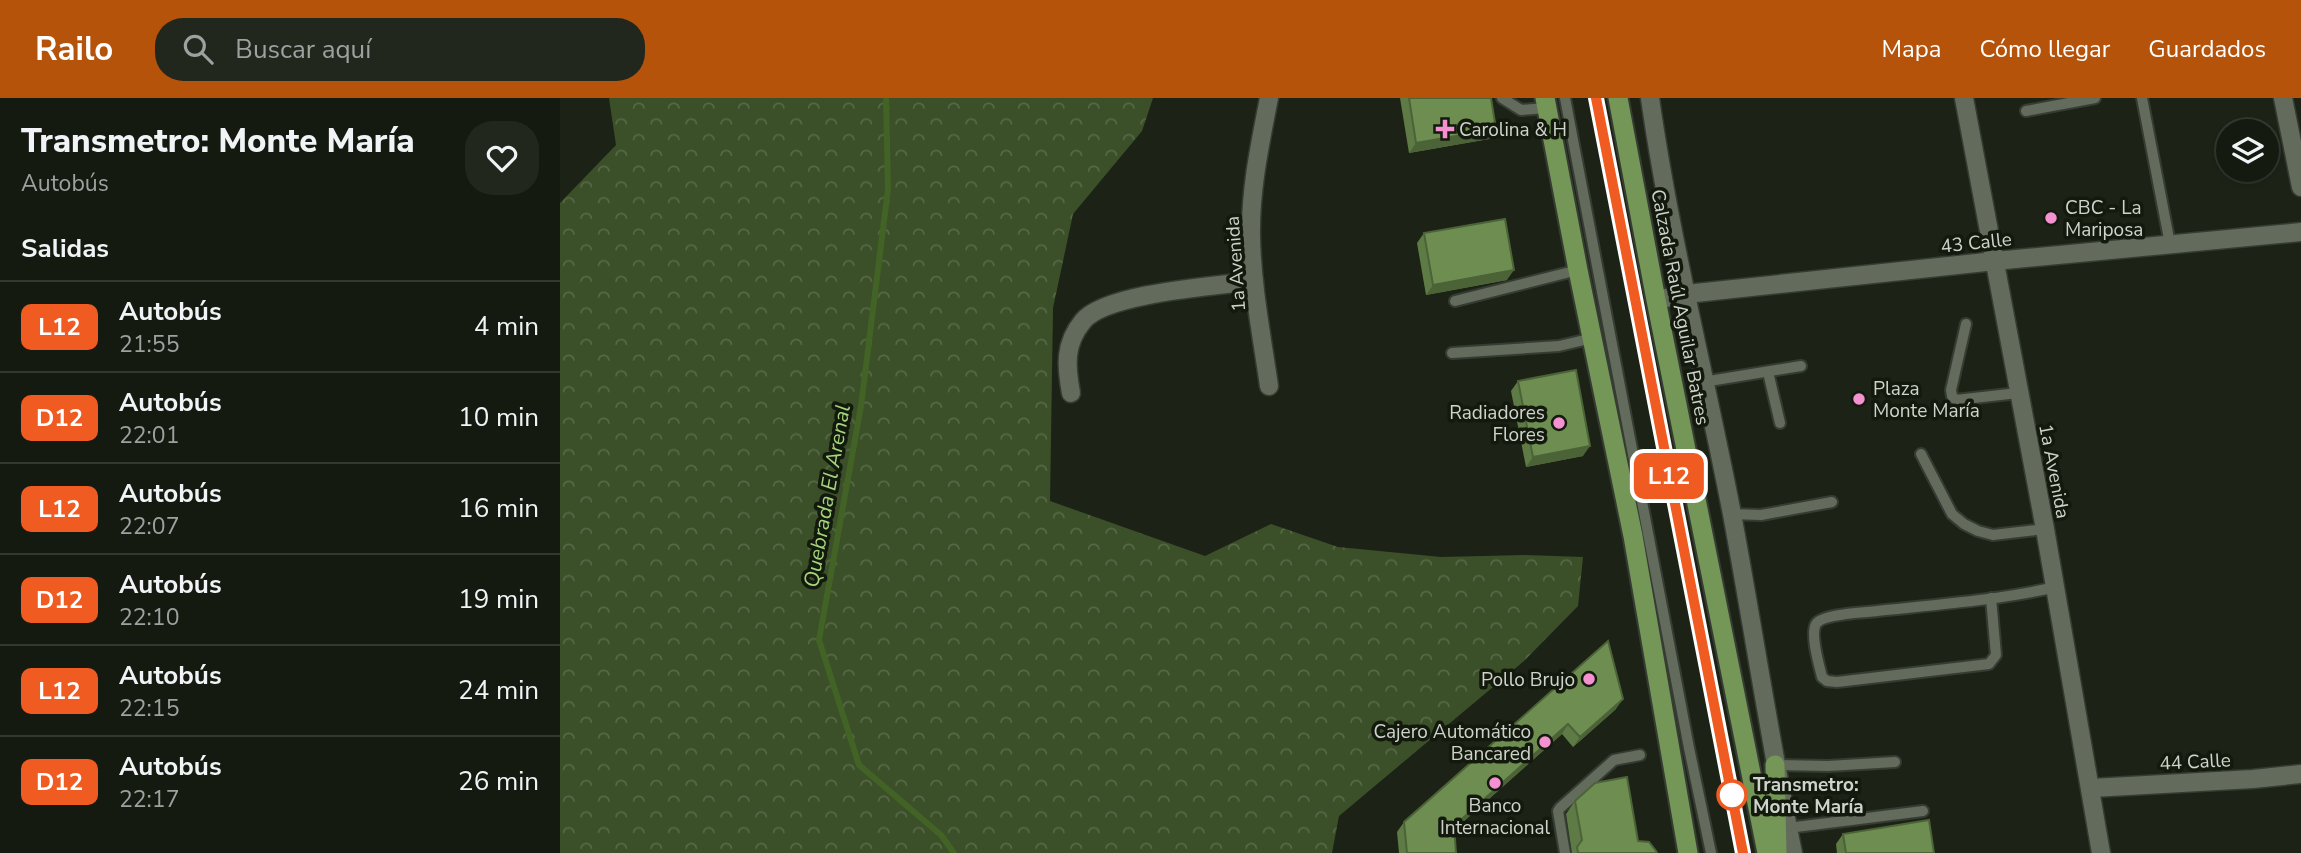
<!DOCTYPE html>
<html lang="es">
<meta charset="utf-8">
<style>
body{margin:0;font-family:"Nunito Sans",sans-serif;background:#22271e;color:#f1f3f6;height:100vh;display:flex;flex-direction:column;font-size:26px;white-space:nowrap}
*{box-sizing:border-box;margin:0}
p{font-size:23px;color:#9da19f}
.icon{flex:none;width:38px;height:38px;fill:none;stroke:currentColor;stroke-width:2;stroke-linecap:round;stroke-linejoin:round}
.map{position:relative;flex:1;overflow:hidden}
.side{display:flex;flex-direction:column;background:#151a10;width:560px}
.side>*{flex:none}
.badge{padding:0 14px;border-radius:10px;font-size:24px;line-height:46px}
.controls{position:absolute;left:1656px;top:21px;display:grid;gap:14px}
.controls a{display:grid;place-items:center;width:63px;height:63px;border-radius:50%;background:#151a10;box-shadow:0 2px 5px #0004,0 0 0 2px #343830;font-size:35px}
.map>.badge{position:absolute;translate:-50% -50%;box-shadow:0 0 0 4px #fff}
h2{padding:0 21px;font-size:26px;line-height:63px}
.round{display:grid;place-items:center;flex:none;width:74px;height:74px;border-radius:28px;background:#22271e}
.overview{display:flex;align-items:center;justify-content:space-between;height:119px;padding:0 21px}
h1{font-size:33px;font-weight:800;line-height:52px}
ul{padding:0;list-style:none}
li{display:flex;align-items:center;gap:21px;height:91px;padding:0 21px;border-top:2px solid #343830}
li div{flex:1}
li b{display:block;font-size:26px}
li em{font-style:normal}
li .badge{min-width:77px;font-weight:700;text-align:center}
header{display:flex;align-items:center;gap:42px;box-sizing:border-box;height:98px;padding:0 35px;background:#b45309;color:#fff}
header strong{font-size:33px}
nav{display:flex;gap:38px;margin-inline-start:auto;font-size:24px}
.search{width:490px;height:63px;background:#22271e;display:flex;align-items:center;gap:18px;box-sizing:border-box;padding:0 24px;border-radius:28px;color:#9da19f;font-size:26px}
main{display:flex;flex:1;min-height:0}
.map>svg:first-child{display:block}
.forest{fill:url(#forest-crowns)}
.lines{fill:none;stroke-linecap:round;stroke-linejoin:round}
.stream{stroke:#436225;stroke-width:6}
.service-casing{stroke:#363c33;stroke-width:14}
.minor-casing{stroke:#363c33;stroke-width:21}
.tertiary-casing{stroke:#363c33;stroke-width:21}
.trunk-casing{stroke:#363c33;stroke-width:23}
.service{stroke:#626b5c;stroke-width:10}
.minor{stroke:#626b5c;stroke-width:18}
.tertiary{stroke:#626b5c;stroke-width:18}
.trunk{stroke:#749657;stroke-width:19}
.wall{fill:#5e7a45}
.shaded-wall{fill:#4c6338}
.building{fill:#6d8e50;stroke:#4c6338;stroke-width:2}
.line-casing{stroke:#fff;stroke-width:16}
.line{stroke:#f05b22;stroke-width:10}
.poi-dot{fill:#f590d1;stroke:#131a0d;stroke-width:2.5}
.stop-dot{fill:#fff;stroke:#f05b22;stroke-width:3.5}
.labels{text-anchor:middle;stroke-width:7;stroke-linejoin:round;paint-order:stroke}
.poi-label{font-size:19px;fill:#ced3cb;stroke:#131a0d;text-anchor:start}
.street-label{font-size:19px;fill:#ced3cb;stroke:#131a0d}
.stop-label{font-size:19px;font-weight:bold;fill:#ced3cb;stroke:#131a0d;text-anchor:start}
.water-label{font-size:21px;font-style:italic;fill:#a4d47c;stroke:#131a0d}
</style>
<header>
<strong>Railo</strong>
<div class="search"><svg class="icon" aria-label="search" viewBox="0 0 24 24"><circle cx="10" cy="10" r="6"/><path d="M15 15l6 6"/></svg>Buscar aquí</div>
<nav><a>Mapa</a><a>Cómo llegar</a><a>Guardados</a></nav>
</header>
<main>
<section class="side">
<div class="overview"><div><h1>Transmetro: Monte María</h1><p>Autobús</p></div><a class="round"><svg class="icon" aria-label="heart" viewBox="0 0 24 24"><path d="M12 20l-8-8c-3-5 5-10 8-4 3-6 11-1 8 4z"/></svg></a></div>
<h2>Salidas</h2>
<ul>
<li><span class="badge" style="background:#f05b22;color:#fff">L12</span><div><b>Autobús</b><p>21:55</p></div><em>4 min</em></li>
<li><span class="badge" style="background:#f05b22;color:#fff">D12</span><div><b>Autobús</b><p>22:01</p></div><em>10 min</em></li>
<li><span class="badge" style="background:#f05b22;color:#fff">L12</span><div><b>Autobús</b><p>22:07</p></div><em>16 min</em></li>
<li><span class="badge" style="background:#f05b22;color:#fff">D12</span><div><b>Autobús</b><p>22:10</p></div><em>19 min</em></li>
<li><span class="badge" style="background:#f05b22;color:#fff">L12</span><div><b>Autobús</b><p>22:15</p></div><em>24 min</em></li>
<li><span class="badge" style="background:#f05b22;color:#fff">D12</span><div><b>Autobús</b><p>22:17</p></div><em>26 min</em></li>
</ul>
</section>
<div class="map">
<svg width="1741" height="755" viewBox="0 0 1741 755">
<defs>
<pattern id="forest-crowns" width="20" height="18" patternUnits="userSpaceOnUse" patternTransform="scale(1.75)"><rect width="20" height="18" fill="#3b5029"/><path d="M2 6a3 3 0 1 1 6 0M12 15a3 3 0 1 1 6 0" fill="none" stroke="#566847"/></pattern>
</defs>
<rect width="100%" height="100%" fill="#1c2316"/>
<polygon class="forest" points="49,0 593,0 582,33 513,116 493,210 490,403 645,458 711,426 778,449 881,459 965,457 1023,459 1018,508 964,563 779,718 772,755 0,755 0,105 56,47"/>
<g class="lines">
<polyline class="stream" points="326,0 328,91 301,308 259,542 299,667 381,737 394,755"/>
<defs>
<g id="service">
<polyline points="942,0 961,12 987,10"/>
<polyline points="1005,0 1129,650 1151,755"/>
<polyline points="1036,0 1183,755"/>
<polyline points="1582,0 1610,146"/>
<polyline points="1466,13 1535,0"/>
<polyline points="895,203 1018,172"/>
<polyline points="1406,226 1391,292 1392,298 1396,302 1458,295"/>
<polyline points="892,255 999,248 1033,240"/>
<polyline points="1208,274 1220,325"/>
<polyline points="1143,284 1241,268"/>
<polyline points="1361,356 1392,416 1404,426 1418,433 1433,437 1485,431"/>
<polyline points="1171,416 1201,417 1272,404"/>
<path d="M 1431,500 L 1436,557 L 1429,566 L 1277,584 L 1267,583 L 1262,579 C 1259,567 1250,536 1256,526 C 1262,517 1296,515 1307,514 C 1370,507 1434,503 1496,489"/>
<polyline points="1215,667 1268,668 1335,664"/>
<polyline points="1228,730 1363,713"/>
<polyline points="1005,755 998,713 1000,710 1054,662 1080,657"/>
</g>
<g id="minor">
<path d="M 709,0 C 700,46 690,92 691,139 C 692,189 702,239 709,288"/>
<polyline points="1404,0 1485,431 1541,755"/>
<polyline points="1723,0 1741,89"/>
<polyline points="1096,202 1126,196 1435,163 1741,134"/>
<path d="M 511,295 C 506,268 504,246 523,223 C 546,195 656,188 694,183"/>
<polyline points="1532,690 1693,681 1741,676"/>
</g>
<path id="tertiary" d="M 1090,0 C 1110,140 1145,277 1172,416 C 1193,529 1210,643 1233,755"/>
<g id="trunk">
<polyline points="985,0 1018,172 1073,438 1128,755"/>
<polyline points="1058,0 1096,202 1207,755"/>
<polyline points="1215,667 1217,755"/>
</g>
</defs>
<use href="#service" class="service-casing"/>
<use href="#minor" class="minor-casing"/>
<use href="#tertiary" class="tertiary-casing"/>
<use href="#trunk" class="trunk-casing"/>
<use href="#service" class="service"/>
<use href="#minor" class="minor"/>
<use href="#tertiary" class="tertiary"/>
<use href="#trunk" class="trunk"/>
</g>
<g class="wall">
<polygon points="840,0 931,0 936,31 929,41 849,55"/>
<polygon points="864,135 947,182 866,197 857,145"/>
<polygon points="958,283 1023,358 966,369 951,293"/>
<polygon points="1048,543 1056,611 1013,649 1002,636 894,732 896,755 839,755 837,734 844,724"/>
<polygon points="1015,703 1078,743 1097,755 1012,755 1006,716"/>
<polygon points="1283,736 1374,755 1277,755 1276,746"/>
</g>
<g class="shaded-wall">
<polygon points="936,31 929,41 849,55 856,45"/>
<polygon points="954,172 947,182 866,197 873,187"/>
<polygon points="1030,348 1023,358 966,369 973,359"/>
<polygon points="1063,601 1056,611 1013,649 1020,639"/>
<polygon points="1008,626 1002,636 887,738 894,728"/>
</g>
<g class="building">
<polygon points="849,0 931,0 936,31 856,45"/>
<polygon points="945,121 954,172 873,187 864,135"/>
<polygon points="1016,272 1030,348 973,359 958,283"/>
<polygon points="1048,543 1063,601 1020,639 1008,626 894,728 896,755 847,755 844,724"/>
<polygon points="1067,679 1078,743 1089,744 1096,753 1097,755 1018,755 1017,749 1022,742 1015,703 1035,685"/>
<polygon points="1369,722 1374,755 1286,755 1283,736"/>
</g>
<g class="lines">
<defs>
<polyline id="line" points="1036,0 1183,755"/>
</defs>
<use href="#line" class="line-casing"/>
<use href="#line" class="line"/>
</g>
<g class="poi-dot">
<path d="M881.5 20.5h7v7h7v7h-7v7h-7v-7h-7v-7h7z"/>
<circle cx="1491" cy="120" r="7"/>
<circle cx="1299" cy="301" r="7"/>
<circle cx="999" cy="325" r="7"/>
<circle cx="1029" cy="581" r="7"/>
<circle cx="985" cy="644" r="7"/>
<circle cx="935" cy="685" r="7"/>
</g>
<circle class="stop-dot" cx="1172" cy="697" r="14"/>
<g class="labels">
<g class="poi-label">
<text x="899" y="38">Carolina &amp; H</text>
<text x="1505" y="116">CBC - La<tspan x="1505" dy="22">Mariposa</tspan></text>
<text x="1313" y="297">Plaza<tspan x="1313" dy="22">Monte María</tspan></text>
<text x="985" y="321" text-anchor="end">Radiadores<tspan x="985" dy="22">Flores</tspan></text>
<text x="1015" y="588" text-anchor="end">Pollo Brujo</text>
<text x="971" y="640" text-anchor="end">Cajero Automático<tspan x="971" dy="22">Bancared</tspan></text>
<text x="935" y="714" text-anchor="middle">Banco<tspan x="935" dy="22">Internacional</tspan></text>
</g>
<g class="street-label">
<text transform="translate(1416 144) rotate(-6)" y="7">43 Calle</text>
<text transform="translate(675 166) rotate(-94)" y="7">1a Avenida</text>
<text transform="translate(1121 209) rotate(79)" y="7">Calzada Raúl Aguilar Batres</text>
<text transform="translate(1495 373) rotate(79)" y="7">1a Avenida</text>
<text transform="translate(1635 663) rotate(-3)" y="7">44 Calle</text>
</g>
<g class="stop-label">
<text x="1193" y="693">Transmetro:<tspan x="1193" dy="22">Monte María</tspan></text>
</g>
<g class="water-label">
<text transform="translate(267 398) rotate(-80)" y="7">Quebrada El Arenal</text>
</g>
</g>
</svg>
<div class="controls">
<a><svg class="icon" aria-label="layers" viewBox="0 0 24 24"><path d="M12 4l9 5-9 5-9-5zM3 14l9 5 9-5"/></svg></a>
</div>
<b class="badge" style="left:1109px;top:378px;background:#f05b22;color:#fff">L12</b>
</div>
</main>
